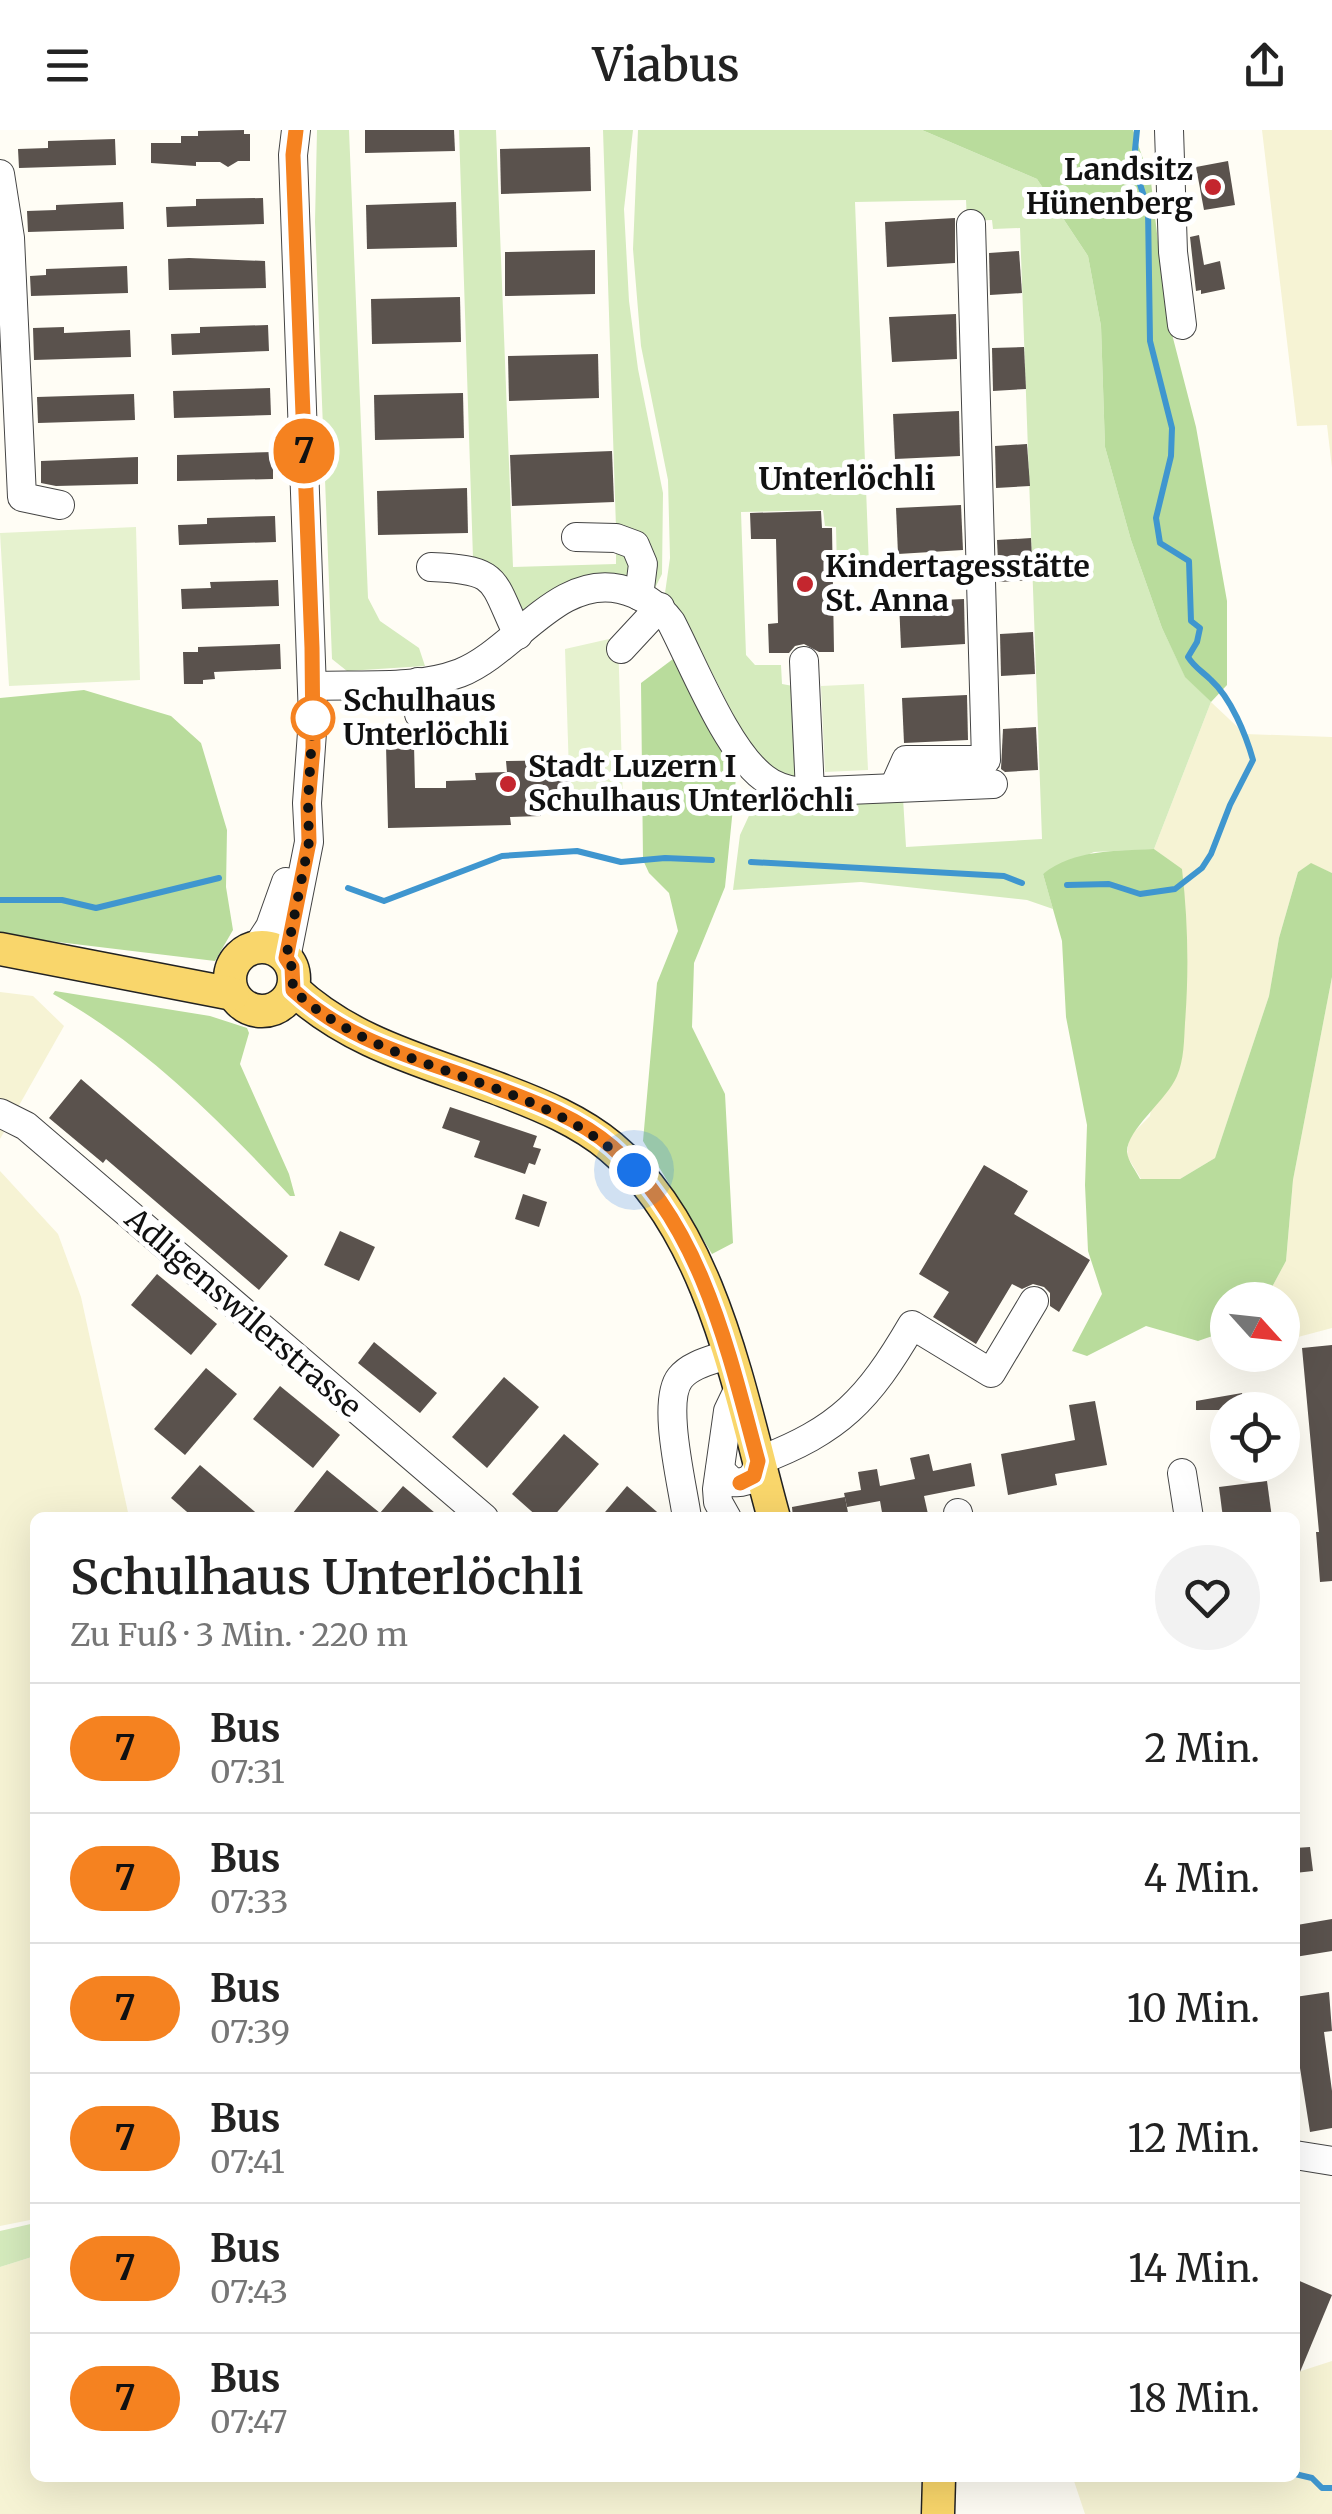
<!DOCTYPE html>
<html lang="de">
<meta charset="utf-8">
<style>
body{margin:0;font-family:Merriweather,serif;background:#f2f2f2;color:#222;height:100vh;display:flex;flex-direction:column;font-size:38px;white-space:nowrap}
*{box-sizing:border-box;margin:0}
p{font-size:32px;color:#767676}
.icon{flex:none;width:55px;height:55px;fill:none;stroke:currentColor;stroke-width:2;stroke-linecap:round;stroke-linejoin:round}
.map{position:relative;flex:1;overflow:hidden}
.details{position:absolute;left:30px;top:1382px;width:1270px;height:970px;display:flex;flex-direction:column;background:#fff;border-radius:15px;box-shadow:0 10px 40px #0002}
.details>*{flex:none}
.badge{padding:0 20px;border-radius:32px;font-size:35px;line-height:65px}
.needle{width:65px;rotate:117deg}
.buttons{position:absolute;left:1210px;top:1152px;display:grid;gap:20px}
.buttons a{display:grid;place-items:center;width:90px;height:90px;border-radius:50%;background:#fff;box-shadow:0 10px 40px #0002;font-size:50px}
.you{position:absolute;width:50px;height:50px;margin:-25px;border:8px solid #fff;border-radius:50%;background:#1a73e8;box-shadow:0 0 0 15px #1a73e833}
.map>.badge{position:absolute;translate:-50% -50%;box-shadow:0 0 0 5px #fff}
.round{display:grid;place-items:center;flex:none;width:105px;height:105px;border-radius:52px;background:#f2f2f2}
.summary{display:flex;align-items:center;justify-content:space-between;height:170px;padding:0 40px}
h1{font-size:48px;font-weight:600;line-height:75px}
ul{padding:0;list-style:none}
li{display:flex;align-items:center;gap:30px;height:130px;padding:0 40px;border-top:2px solid #e0e0e0}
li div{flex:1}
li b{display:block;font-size:38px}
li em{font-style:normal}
li .badge{min-width:110px;font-weight:700;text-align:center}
header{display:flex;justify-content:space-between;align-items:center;height:130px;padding:0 40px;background:#fff;font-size:45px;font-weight:600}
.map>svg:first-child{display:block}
.farmland{fill:#f6f3d4}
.green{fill:#d5ebbd}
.forest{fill:#b9dc9c}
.pitch{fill:#e6f2cf}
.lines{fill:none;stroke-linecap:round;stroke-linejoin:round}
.stream{stroke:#3f96cf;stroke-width:6}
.building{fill:#5a524d}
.minor-casing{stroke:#444;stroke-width:30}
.major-casing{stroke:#222;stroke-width:35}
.minor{stroke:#fff;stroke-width:28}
.major{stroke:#f9d66b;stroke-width:32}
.line-casing{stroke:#fff;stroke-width:22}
.line{stroke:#f58220;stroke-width:15}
.walk{stroke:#111;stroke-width:10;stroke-dasharray:0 18}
.poi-dot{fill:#c4262e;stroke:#fff;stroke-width:4}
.stop-dot{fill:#fff;stroke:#f58220;stroke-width:5}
.labels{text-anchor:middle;stroke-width:10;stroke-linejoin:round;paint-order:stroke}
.poi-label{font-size:30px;font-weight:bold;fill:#111;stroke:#fff;text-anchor:start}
.stop-label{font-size:30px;font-weight:bold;fill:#111;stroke:#fff;text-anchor:start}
.street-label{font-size:30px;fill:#111;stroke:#fff}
.neighbourhood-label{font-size:32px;font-weight:bold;fill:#111;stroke:#fff}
</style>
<header><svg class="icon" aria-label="menu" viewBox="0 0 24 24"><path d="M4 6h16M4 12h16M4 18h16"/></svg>Viabus<svg class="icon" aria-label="share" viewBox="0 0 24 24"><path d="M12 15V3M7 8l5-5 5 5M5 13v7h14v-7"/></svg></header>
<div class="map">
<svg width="1332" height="2384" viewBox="0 0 1332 2384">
<rect width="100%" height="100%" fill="#fffdf5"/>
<g class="farmland">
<polygon points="1262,0 1332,0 1332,338 1327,295 1297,296"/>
<polygon points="1211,572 1245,604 1332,607 1332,743 1311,734 1298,742 1279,808 1269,866 1215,1028 1180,1049 1141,1049 1127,1026 1129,1007 1150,986 1182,740 1154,719"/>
<polygon points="1332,847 1332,1198 1283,1211 1282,1170 1265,1170 1286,1131 1293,1050"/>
<polygon points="0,862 33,866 64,896 0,1009"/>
<polygon points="0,1041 58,1104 81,1167 129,1387 35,1388 35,2089 0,2096"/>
<polygon points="35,2126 35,2348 921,2348 920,2384 0,2384 0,2137"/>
<polygon points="1332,2231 1332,2384 1085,2384 1073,2348 1295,2348 1295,2243"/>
</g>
<g class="green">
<polygon points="317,0 349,0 368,468 380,491 419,518 425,536 347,541 332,529 315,92"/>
<polygon points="459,0 496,0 513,437 616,434 616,418 625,419 635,442 627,447 593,445 520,487 497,439 473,428"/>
<polygon points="603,0 633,0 624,79 629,171 638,239 663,363 662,444 655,458 652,456 641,404 627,397 616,398"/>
<polygon points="638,0 922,0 1037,49 1088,126 1101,196 1105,317 1131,410 1162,498 1185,546 1211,572 1154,719 1094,722 1043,744 1053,779 1027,770 861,752 733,760 740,705 759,664 774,669 903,668 906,717 1042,709 1020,98 993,99 992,90 967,91 966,70 855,72 869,436 837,440 836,397 825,396 823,380 741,382 746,525 755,535 781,535 782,554 793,556 800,649 780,644 750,618 701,521 678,479 665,463 670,428 668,350 641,216 633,119"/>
<polygon points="35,2093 35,2126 0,2137 0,2101"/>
</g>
<g class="forest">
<polygon points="922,0 1133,0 1151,52 1166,181 1196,297 1227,471 1227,555 1211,572 1185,547 1162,498 1131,410 1105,317 1101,196 1088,126 1037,49"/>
<polygon points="677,526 737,638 725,757 694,833 692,897 725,964 733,1113 712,1124 643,1011 657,853 678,801 669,763 649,743 643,730 641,553"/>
<polygon points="84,560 171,586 201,613 227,700 226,757 233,800 215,831 0,805 0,568"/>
<path d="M 1154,719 L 1182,739 C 1188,791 1189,841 1185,893 C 1184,910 1184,930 1177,946 C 1167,970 1127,999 1127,1022 C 1128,1031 1136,1041 1140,1049 L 1180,1049 L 1215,1028 L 1269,866 L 1279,808 L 1298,742 L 1311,733 L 1332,743 L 1332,847 L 1293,1050 L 1286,1131 L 1265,1170 L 1228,1170 L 1227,1201 L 1198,1211 L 1146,1196 L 1087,1226 L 1072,1221 L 1102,1164 L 1088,1121 L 1085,1055 L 1087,995 L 1066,887 L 1062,811 L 1043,744 C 1075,719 1115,721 1154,719 Z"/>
<path d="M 55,861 L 210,886 L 247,898 L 249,903 L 240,934 L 289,1044 L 295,1066 L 290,1066 C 218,989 146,916 53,864 Z"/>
</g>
<g class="pitch">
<polygon points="136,397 140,550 9,556 0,403"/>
<polygon points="618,507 623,673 570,673 565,519"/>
<polygon points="864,554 868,640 825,642 821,556"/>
</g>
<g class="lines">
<g class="stream">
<polyline points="751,732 1004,746 1022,753"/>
<path d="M 1067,755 L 1109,754 L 1140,764 L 1175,759 L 1202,738 L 1211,724 L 1230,675 L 1253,630 C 1246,605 1231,568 1211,550 C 1202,541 1195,538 1188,527 L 1197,512 L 1200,498 L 1191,491 L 1189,431 L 1160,413 L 1156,388 L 1171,326 L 1172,298 L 1150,211 L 1148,79 L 1138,48 L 1135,20 L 1137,0"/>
<polyline points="348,758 384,771 502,726 577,721 621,732 665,728 712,730"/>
<polyline points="0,770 62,770 96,778 219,748"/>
<polyline points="1295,2344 1312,2348 1322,2358 1332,2358"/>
</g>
</g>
<g class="building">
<polygon points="244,0 244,4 250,4 250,31 238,31 228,37 220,32 196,32 196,36 151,33 151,13 181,13 181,6 198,6 198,1"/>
<polygon points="365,0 454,0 455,21 365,23"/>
<polygon points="115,9 116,35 19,38 18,19 48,18 48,11"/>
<polygon points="590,17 591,61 501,64 500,19"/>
<polygon points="1228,31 1235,75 1204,80 1196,37"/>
<polygon points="263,68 264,94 167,97 166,77 196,76 196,69"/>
<polygon points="123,72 124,99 28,102 27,81 56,80 56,75"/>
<polygon points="456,72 457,117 367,119 366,75"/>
<polygon points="955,88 955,133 887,137 885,92"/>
<polygon points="1199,105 1204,135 1220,131 1225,159 1201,164 1201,160 1196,161 1190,107"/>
<polygon points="595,120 595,164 505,166 505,122"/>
<polygon points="1019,121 1022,163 990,165 989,123"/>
<polygon points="189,128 265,131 266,158 169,160 168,129"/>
<polygon points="127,136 128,163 31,166 30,146 46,145 46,139"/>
<polygon points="460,167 461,212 372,214 371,169"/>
<polygon points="956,184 957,229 892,232 889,187"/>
<polygon points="268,195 269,221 172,225 171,204 200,203 200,197"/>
<polygon points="64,197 64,203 130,200 131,227 34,230 33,198"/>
<polygon points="1024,217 1026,259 993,261 992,218"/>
<polygon points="598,224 599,268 509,271 508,226"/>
<polygon points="270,258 271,285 174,288 173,261"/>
<polygon points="463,263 464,308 375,310 374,265"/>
<polygon points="134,264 135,290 38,293 37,267"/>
<polygon points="959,281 960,326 895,329 893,284"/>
<polygon points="1027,314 1030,356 996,358 995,316"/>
<polygon points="612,321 614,372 512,376 510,325"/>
<polygon points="273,322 273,349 177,351 177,325"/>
<polygon points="138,327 138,354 56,356 41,353 41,331"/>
<polygon points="467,358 468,403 378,405 377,361"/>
<polygon points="961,375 963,420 898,424 896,378"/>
<polygon points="821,381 822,398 832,398 834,522 819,522 804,514 795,516 789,523 769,523 768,494 778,493 776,409 751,409 750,383"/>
<polygon points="275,386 276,412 179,415 178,395 207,394 207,388"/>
<polygon points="1031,408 1033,450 999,452 997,410"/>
<polygon points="278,450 279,476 182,479 181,459 211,458 210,452"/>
<polygon points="964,469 965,514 901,518 899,472"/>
<polygon points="1033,502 1035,544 1001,546 1000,504"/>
<polygon points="280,514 281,539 214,542 215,549 203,550 203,554 184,554 183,522 198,522 198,517"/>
<polygon points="967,565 968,610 904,613 902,568"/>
<polygon points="1036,597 1038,640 1005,642 1001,639 1003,599"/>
<polygon points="414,614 415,658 446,658 446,651 476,650 475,643 507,642 506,631 569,630 570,678 541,678 541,686 510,687 511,695 388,698 386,615"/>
<polygon points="81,949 288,1126 259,1160 106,1029 103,1033 49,988"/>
<polygon points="450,977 537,1006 533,1017 541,1019 535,1035 529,1033 525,1044 474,1027 480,1011 442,998"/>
<polygon points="984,1035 1028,1061 1014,1084 1090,1130 1059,1182 1050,1176 1050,1163 1044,1157 1033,1154 1022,1159 1012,1154 976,1214 933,1187 949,1162 919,1144"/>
<polygon points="523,1064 547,1072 539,1097 515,1089"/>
<polygon points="340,1101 375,1117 359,1151 324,1135"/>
<polygon points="157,1144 217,1194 191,1225 131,1175"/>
<polygon points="374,1212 437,1263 420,1283 358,1233"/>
<polygon points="1332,1215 1332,1451 1320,1452 1316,1402 1319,1402 1302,1218"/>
<polygon points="206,1238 237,1264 185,1325 154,1299"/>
<polygon points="504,1247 539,1277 487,1338 452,1307"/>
<polygon points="280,1256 340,1305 313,1338 253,1289"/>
<polygon points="1242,1263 1245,1280 1196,1280 1196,1271"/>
<polygon points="1095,1271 1107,1335 1055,1344 1057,1355 1008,1365 1001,1324 1075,1310 1069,1275"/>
<polygon points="564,1304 599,1334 552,1388 539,1388 512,1364"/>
<polygon points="929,1324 933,1341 971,1333 975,1356 924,1366 928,1384 908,1388 883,1388 880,1371 847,1377 844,1363 861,1360 858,1342 877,1339 880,1356 915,1349 910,1328"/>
<polygon points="200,1335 262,1388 194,1388 171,1368"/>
<polygon points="327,1340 380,1383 403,1356 441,1388 289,1388"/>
<polygon points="1267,1351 1272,1388 1223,1388 1219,1357"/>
<polygon points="627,1356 664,1388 600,1388"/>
<polygon points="845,1367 849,1388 793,1388 792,1377"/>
<polygon points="1310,1717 1313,1741 1295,1743 1295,1718"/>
<polygon points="1332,1789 1332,1821 1295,1827 1295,1811 1300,1811 1297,1795"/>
<polygon points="1329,1862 1332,1901 1324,1902 1332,1961 1332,1998 1310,2002 1295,1906 1295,1867"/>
<polygon points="1295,2149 1332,2165 1295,2254"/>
</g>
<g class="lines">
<defs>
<g id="minor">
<polyline points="1169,0 1173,122 1182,195"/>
<polyline points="0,44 10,108 22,367 60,375"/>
<polyline points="576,407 616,408 635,415 643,434 639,466"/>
<path d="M 431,437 C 500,440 491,448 518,505"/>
<polyline points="621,519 660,477"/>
<polyline points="804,531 810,662"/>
<polyline points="418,552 419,584"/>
<path d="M 313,556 C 361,554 415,560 460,543 C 514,522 557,445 620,459 C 642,464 658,475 671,492 C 693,534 727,621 764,648 C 775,657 787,660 800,662 L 993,654"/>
<polyline points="894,657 906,630 986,630 971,94"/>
<polyline points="257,817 270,797 286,752"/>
<polyline points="286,828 309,712 307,673 313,588 293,25 296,0"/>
<polyline points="0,983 26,996 484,1388"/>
<path d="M 720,1340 L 732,1352 C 748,1354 756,1347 758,1331 C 840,1300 868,1270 912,1195 L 991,1243 L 1034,1171"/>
<polyline points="1182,1343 1189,1388"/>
<polyline points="958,1383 959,1388"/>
<path d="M 687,1388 C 683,1357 661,1272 680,1248 C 691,1234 713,1230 729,1224"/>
<polyline points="727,1388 718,1372 717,1359 728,1281 739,1258"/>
<polyline points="1295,2025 1332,2031"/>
</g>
<g id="major">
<circle cx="262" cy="849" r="32"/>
<polyline points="0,819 233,864"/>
<path d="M 293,859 C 353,915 429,932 504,961 C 541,975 580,991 611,1017 C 713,1102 740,1266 774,1388"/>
<polyline points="938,2384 939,2348"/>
</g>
</defs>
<use href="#minor" class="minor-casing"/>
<use href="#major" class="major-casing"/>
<use href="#minor" class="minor"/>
<use href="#major" class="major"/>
</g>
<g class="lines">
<defs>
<path id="line" d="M 296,0 L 293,25 L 312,518 L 313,618 L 308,673 L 309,712 L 286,828 L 292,837 L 293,860 C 347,910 408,925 476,950 C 523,968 574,984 612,1017 C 701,1094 729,1223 758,1331 L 754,1346 L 740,1353"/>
</defs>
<use href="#line" class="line-casing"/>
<use href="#line" class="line"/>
<path class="walk" d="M 313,588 L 308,673 L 309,712 L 286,828 L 292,837 L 293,860 C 390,950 540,943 634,1040"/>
</g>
<g class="poi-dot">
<circle cx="1213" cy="57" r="10"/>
<circle cx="805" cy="454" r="10"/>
<circle cx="508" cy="654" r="10"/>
</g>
<circle class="stop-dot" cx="313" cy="588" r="20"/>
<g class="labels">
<g class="poi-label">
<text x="1193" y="50" text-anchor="end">Landsitz<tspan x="1193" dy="34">Hünenberg</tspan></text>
<text x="825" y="447">Kindertagesstätte<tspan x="825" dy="34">St. Anna</tspan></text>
<text x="528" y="647">Stadt Luzern I<tspan x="528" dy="34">Schulhaus Unterlöchli</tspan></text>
</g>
<g class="stop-label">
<text x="343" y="581">Schulhaus<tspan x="343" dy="34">Unterlöchli</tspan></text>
</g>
<g class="street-label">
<text transform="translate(243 1183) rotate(41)" y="10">Adligenswilerstrasse</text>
</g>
<g class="neighbourhood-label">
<text x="847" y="360">Unterlöchli</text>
</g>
</g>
</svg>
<div class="buttons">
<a><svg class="needle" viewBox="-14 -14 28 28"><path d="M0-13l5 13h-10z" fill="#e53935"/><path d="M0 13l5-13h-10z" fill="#767676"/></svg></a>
<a><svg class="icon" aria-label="locate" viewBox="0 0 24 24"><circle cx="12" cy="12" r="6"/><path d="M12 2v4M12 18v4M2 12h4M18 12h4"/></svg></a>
</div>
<div class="you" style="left:634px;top:1040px"></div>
<b class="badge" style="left:304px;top:321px;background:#f58220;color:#111">7</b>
<section class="details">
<div class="summary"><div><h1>Schulhaus Unterlöchli</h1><p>Zu Fuß · 3 Min. · 220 m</p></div><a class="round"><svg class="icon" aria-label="heart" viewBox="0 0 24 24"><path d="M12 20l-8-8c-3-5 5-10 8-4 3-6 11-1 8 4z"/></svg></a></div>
<ul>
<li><span class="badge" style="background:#f58220;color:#111">7</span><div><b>Bus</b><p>07:31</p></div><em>2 Min.</em></li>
<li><span class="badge" style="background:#f58220;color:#111">7</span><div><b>Bus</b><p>07:33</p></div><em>4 Min.</em></li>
<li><span class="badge" style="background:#f58220;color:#111">7</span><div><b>Bus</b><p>07:39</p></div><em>10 Min.</em></li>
<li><span class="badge" style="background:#f58220;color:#111">7</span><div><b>Bus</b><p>07:41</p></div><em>12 Min.</em></li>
<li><span class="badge" style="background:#f58220;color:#111">7</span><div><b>Bus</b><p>07:43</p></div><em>14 Min.</em></li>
<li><span class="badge" style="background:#f58220;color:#111">7</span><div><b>Bus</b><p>07:47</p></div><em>18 Min.</em></li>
</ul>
</section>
</div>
